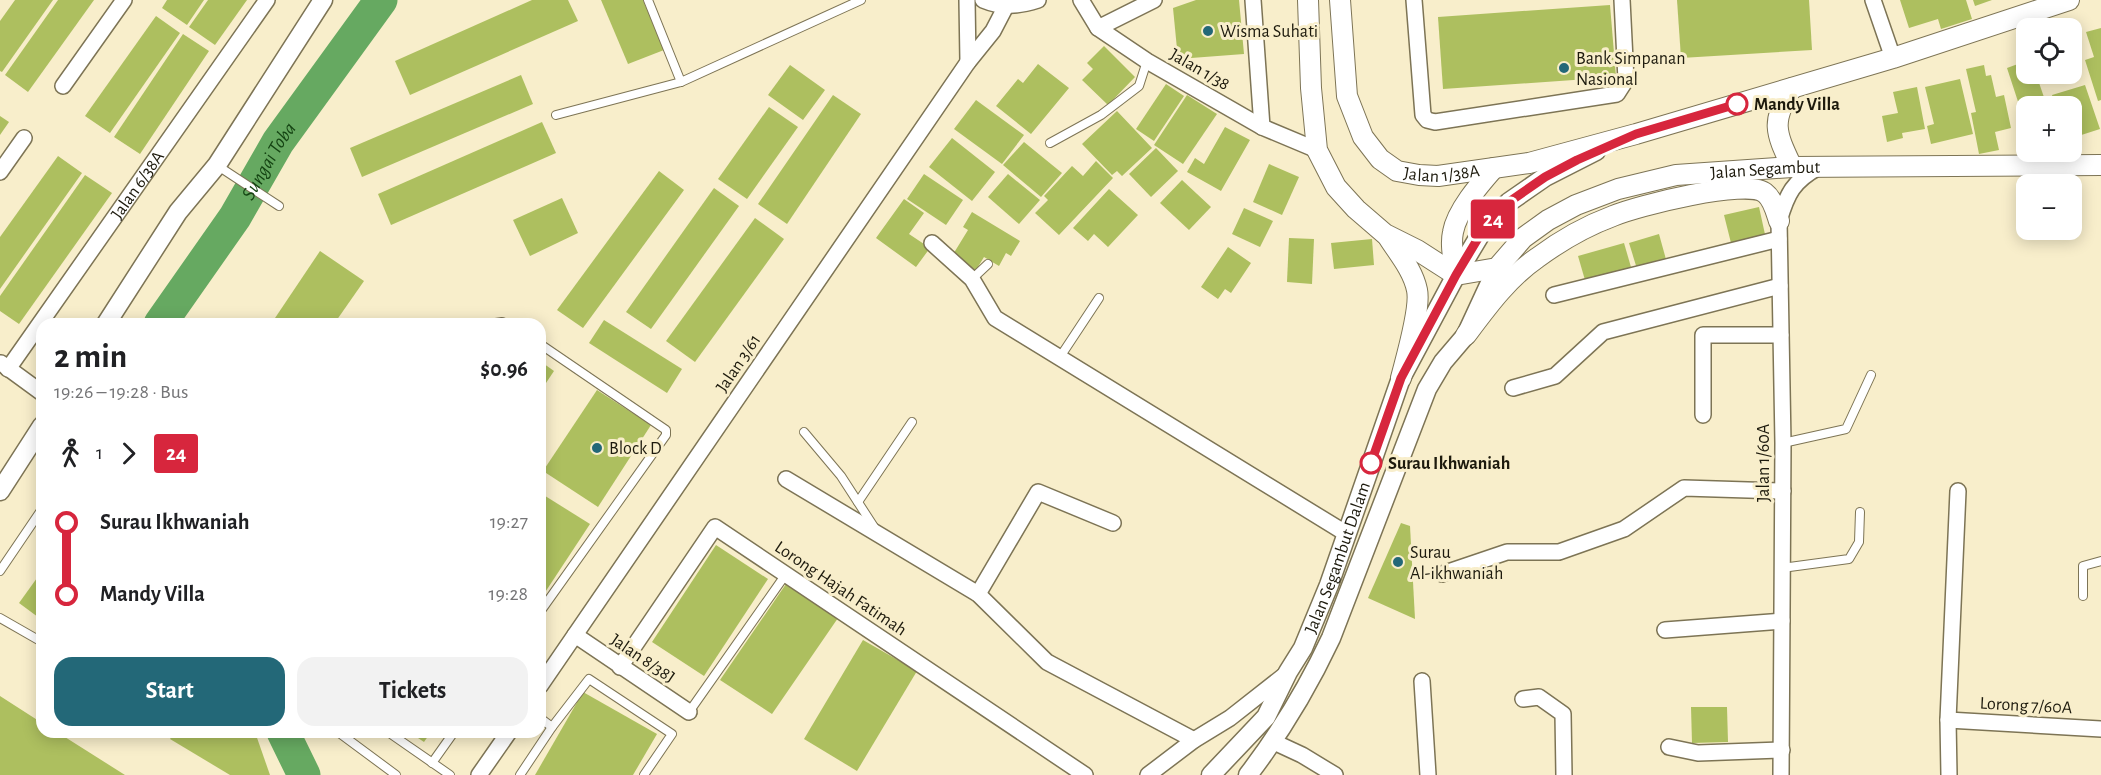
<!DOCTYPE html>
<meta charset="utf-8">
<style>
body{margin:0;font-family:"Alegreya Sans",sans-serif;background:#f2f2f2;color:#202124;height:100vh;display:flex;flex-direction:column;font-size:22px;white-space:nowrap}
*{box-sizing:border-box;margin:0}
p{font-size:20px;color:#757577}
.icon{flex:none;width:33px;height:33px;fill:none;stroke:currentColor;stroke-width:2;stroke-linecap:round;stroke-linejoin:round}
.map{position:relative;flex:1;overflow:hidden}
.panel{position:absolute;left:36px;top:318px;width:510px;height:420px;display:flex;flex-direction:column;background:#fff;border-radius:18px;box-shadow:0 3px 15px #0003}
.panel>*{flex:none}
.badge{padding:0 12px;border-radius:4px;font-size:21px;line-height:39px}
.buttons{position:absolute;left:2016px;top:18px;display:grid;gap:12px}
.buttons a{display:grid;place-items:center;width:66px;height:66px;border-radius:12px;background:#fff;box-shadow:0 3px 15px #0003;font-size:30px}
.map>.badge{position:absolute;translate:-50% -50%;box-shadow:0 0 0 3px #fff}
.legs{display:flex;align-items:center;gap:9px;height:66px;padding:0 18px;font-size:20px}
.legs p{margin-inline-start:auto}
.overview{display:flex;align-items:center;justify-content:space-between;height:102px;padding:0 18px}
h1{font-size:33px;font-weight:700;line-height:45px}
.primary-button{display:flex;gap:12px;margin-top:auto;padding:12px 18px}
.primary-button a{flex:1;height:69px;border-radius:18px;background:#236878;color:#fff;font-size:24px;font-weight:700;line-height:69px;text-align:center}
.primary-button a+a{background:#f2f2f2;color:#202124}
ul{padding:0 18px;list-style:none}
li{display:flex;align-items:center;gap:21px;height:72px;font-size:22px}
li i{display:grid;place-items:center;width:9px;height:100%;margin:0 8px;background:currentColor}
li i::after{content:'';width:15px;height:15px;margin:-8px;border:4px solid;border-radius:50%;background:#fff}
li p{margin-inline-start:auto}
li:first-child i{background:linear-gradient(#0000 50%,currentColor 0)}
li:last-child i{background:linear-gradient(currentColor 50%,#0000 0)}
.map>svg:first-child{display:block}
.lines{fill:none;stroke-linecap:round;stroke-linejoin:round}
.river{stroke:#66a961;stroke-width:33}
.building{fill:#adbf5f}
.service-casing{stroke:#7d7455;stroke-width:10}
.minor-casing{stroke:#7d7455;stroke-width:18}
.tertiary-casing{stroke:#7d7455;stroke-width:21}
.secondary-casing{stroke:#7d7455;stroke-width:22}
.service{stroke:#fff;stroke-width:8}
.minor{stroke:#fff;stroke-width:15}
.tertiary{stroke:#fff;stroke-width:18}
.secondary{stroke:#fff;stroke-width:20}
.line-1-casing{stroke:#fff;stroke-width:14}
.line-1{stroke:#d7263d;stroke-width:9}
.poi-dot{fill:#236878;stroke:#f8eecb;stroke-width:2}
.stop-1-dot{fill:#fff;stroke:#d7263d;stroke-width:3}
.labels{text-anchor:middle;stroke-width:6;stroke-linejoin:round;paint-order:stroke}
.poi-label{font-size:18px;fill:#1d1a0d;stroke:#f8eecb;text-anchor:start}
.street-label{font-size:18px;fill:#1d1a0d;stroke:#f8eecb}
.stop-label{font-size:18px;font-weight:bold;fill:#1d1a0d;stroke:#f8eecb;text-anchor:start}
.water-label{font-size:20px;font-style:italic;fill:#154413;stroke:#f8eecb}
</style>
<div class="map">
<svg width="2101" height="775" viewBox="0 0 2101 775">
<rect width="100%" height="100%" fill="#f8eecb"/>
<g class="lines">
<g class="river">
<path id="s1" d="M 160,324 L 235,217 L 278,142 L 381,0"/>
<polyline points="283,732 304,775"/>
</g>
</g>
<g class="building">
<polygon points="15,0 53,0 2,72 0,71 0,21"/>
<polygon points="58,0 94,0 28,92 5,75"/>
<polygon points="167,0 204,0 187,25 162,8"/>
<polygon points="208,0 247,0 215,45 189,27"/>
<polygon points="532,0 568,0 578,21 410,95 395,61"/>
<polygon points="601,0 643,0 664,50 628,64"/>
<polygon points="1196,0 1239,0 1244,54 1178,59 1173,8"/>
<polygon points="1677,0 1809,0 1812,50 1681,58"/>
<polygon points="1900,0 1966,0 1972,19 1941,29 1938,19 1909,28"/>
<polygon points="1973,0 1992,0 1975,6"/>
<polygon points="1610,5 1616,77 1443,89 1438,17"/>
<polygon points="156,16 180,33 110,133 85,116"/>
<polygon points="2101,28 2101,100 2098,101 2085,60 2094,57 2086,32"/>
<polygon points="183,34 209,51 140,154 114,137"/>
<polygon points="1104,46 1135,77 1108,105 1082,80 1093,69 1087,63"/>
<polygon points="2026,61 2026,74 2036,74 2047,106 2026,106 2026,126 2007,68"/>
<polygon points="1038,64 1069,88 1031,134 996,106 1018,79 1023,83"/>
<polygon points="790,65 825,90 803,120 768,95"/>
<polygon points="1984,65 1986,76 1991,75 1996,97 2004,95 2011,128 1995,132 1999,150 1979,154 1971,113 1976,112 1966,69"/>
<polygon points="521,75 533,104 362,177 350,148"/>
<polygon points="1960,79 1973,134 1931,144 1927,126 1934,124 1925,87"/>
<polygon points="1166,84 1184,96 1154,141 1136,129"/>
<polygon points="2085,85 2100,129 2072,138 2072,106 2055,106 2052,95"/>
<polygon points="1917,87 1925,129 1902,133 1903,138 1887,142 1882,116 1898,113 1893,92"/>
<polygon points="833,95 861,114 787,224 758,204"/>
<polygon points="1187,95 1217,114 1183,164 1154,145"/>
<polygon points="976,100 1024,135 1002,164 954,129"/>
<polygon points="769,107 798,127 747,199 718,179"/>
<polygon points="1117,111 1152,148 1122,176 1117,171 1112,175 1082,144"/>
<polygon points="0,116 9,122 0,135"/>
<polygon points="542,122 556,153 391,225 378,194"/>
<polygon points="1225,127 1250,140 1221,191 1187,172 1195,158 1204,164"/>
<polygon points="952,138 995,172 972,201 929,167"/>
<polygon points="1024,142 1062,173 1041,197 1003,165"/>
<polygon points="1156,148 1178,171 1151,197 1129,174"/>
<polygon points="58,156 82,173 0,289 0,237"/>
<polygon points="1096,161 1113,178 1059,235 1035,213 1048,200 1044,196 1072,166 1083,176"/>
<polygon points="1269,164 1299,177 1282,215 1253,202"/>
<polygon points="659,171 684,190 583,328 557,310"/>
<polygon points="924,174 963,200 946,225 907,199"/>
<polygon points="1008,174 1040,200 1019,224 988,197"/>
<polygon points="85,175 112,193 19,324 0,311 0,296"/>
<polygon points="1182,180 1211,207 1189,230 1160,203"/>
<polygon points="714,188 739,206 651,329 626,312"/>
<polygon points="1109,189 1138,215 1108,247 1094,234 1088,241 1073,228"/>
<polygon points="562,198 578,233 530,256 513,220"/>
<polygon points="904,199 924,213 909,234 930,248 916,267 876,238"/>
<polygon points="1759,207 1766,239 1732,247 1724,215"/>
<polygon points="1244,208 1273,221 1260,247 1232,234"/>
<polygon points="972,212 1020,241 1011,256 1006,253 999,266 984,257 976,270 952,256 968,230 963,227"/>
<polygon points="755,218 784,239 695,362 666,341"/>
<polygon points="1659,234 1667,263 1638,272 1629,243"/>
<polygon points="1289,238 1314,239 1312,284 1287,282"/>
<polygon points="1372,239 1374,265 1334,269 1331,243"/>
<polygon points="1624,243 1633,274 1587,287 1578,256"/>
<polygon points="1228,247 1251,263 1231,293 1225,289 1218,299 1201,287"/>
<polygon points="320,251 364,281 334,324 271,324"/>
<polygon points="604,320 682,369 667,393 589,343"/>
<polygon points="540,361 554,371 540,392"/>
<polygon points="597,390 651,425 598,507 543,471"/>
<polygon points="542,494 590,524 540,600 540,496"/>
<polygon points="1401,523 1410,526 1415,619 1368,598"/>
<polygon points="716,545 768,579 704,676 652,642"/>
<polygon points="42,571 42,620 19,603"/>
<polygon points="786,584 838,618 772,714 720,680"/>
<polygon points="863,640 917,671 857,771 804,739"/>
<polygon points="583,692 657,734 633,775 535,775"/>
<polygon points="0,696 42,723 42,732 57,732 125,775 0,775"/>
<polygon points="1691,707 1727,707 1728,742 1692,743"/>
<polygon points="175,732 255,732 270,775 230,775 170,739"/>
<polygon points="409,732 431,732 424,742"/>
</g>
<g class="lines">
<defs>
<g id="service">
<polyline points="648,0 681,82"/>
<polyline points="556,115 681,82 861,0"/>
<polyline points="1050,143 1101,115 1139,86 1147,61"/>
<polyline points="218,166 279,206"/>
<polyline points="972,279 988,264"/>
<polyline points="489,324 502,322 507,324"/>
<polyline points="540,344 666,430 666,435 540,612"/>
<polyline points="1060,357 1099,298"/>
<polyline points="804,432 841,476 874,527"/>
<polyline points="1783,443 1846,429 1871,375"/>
<polyline points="858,502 912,422"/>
<polyline points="1782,568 1849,559 1859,542 1860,512"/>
<polyline points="0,571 42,509"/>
<polyline points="2083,596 2083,566 2101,561"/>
<polyline points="0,618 42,642"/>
<polyline points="689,712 786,574"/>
<polyline points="540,718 552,727"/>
<polyline points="338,732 396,775"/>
<polyline points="388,732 450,775"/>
<polyline points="432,763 454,732"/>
<polyline points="520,775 552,727 589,679 672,734 644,775"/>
</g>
<g id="minor">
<polyline points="967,0 968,62"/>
<path d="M 983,0 C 1002,8 1019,6 1038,0"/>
<polyline points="1081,0 1098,28 1147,61 1262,127 1317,150"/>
<polyline points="1253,0 1262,127"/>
<polyline points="1414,0 1423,115 1427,120 1435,122 1617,94 1626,80 1622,0"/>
<polyline points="1873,0 1893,58"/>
<polyline points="1098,28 1154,0"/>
<polyline points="63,86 124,0"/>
<polyline points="0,172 24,138"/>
<polyline points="932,243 972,279 995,318 1347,534"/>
<polyline points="1554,295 1779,239"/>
<polyline points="1,363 42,393"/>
<path id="s2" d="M 8,369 L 267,0"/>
<polyline points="1513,388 1555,376 1603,332 1780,286"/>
<polyline points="1703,415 1703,335 1781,335"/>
<polyline points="786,479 978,594 1047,662 1194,740"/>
<polyline points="1442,574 1507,552 1559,552 1624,529 1684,488 1783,491"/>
<polyline points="978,594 1038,492 1113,523"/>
<polyline points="1665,630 1782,621"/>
<polyline points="575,635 689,712"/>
<polyline points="620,667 715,527 1085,775"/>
<polyline points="1422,681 1428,775"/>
<polyline points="540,686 968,62 993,31 1006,6"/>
<polyline points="1523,699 1539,697 1563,714 1564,775"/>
<polyline points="1948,720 2101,729"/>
<polyline points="1274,742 1302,755 1335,775"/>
<polyline points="1669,747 1698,753 1782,750"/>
<polyline points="479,775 509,732"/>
<polyline points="1148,775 1194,740 1230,718 1286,674"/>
<path d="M 1781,775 L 1783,443 L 1779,221 C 1787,194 1793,181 1819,167"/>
<polyline points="1949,775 1948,720 1958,491"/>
</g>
<g id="tertiary">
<polyline points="106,324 178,212 217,165 323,0"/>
<polyline points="0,491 42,426"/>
<path id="s3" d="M 1211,775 L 1266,717 L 1288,672 L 1303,648 L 1329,585 L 1401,378 L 1456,275 L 1483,230 L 1509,202 L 1545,177 L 1596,151"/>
<path d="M 1248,775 C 1281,732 1308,687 1331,638 L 1427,389 L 1443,362 L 1466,335 L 1497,268"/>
</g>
<g id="secondary">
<polyline points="1308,0 1311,88 1317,150 1336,187 1356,209 1385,234 1417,250 1456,275"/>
<path id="s4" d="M 1340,0 L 1347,96 L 1363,137 L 1380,159 L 1397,171 L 1419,175 L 1438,176 L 1529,163 L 1636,134 L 1893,58 L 2069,0"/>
<path d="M 1792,88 C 1770,122 1776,133 1792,167"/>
<path d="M 1388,237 C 1398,253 1413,270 1417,290 C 1421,308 1406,358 1401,378"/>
<path id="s5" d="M 1456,275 L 1497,268 L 1523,238 L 1548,220 L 1576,205 L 1618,189 L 1676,175 L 1792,167 L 2101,165"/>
<path d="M 1456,275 C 1454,261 1450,246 1453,232 C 1457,210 1480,184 1494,168"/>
<path d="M 1466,335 C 1487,307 1508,278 1537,258 C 1560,241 1586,226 1613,216 C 1636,206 1747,178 1765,193 C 1773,199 1776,212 1779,221"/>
</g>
</defs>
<use href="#service" class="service-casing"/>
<use href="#minor" class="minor-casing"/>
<use href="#tertiary" class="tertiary-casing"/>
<use href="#secondary" class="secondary-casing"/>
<use href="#service" class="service"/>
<use href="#minor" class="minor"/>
<use href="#tertiary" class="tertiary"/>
<use href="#secondary" class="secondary"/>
</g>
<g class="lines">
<defs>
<polyline id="line-1" points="1371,463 1401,378 1456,275 1483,230 1509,202 1545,177 1577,160 1636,134 1737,104"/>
</defs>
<use href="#line-1" class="line-1-casing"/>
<use href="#line-1" class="line-1"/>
</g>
<g class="poi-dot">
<circle cx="1208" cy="31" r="6"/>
<circle cx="1564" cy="68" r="6"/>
<circle cx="597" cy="448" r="6"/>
<circle cx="1398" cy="562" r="6"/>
</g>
<g class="stop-1-dot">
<circle cx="1737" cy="104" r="10"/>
<circle cx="1371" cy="463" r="10"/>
</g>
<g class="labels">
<g class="poi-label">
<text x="1220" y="37">Wisma Suhati</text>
<text x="1576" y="64">Bank Simpanan<tspan x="1576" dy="21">Nasional</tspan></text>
<text x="609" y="454">Block D</text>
<text x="1410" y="558">Surau<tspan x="1410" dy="21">Al-ikhwaniah</tspan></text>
</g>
<g class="street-label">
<text transform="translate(1200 69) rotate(30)" y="6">Jalan 1/38</text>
<text dy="6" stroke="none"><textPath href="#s4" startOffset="234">Jalan 1/38A</textPath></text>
<text dy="6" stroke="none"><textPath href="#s5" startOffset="338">Jalan Segambut</textPath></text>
<text dy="6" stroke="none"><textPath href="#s2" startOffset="225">Jalan 6/38A</textPath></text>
<text transform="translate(738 363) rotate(-56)" y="6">Jalan 3/61</text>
<text transform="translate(1763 463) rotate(-90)" y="6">Jalan 1/60A</text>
<text dy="6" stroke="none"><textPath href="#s3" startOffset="255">Jalan Segambut Dalam</textPath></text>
<text transform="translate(841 588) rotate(34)" y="6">Lorong Hajah Fatimah</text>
<text transform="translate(643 658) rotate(34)" y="6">Jalan 8/38J</text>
<text transform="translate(2026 705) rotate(3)" y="6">Lorong 7/60A</text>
</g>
<g class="stop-label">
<text x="1754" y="110">Mandy Villa</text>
<text x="1388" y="469">Surau Ikhwaniah</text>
</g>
<g class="water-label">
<text dy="7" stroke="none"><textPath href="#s1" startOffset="196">Sungai Toba</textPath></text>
</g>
</g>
</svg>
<div class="buttons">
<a><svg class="icon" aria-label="locate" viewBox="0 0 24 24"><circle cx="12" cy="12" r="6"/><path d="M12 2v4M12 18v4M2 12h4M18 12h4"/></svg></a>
<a>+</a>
<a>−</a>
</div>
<b class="badge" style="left:1493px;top:219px;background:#d7263d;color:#fff">24</b>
<section class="panel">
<div class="overview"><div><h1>2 min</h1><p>19:26 – 19:28 · Bus</p></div><b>$0.96</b></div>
<div class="legs"><svg class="icon" aria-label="walk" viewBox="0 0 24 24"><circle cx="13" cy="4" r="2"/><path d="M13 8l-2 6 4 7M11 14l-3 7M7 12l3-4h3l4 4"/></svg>1<svg class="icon" aria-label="forward" viewBox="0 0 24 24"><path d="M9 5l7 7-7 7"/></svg><b class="badge" style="background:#d7263d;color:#fff">24</b></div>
<ul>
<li><i style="color:#d7263d"></i><b>Surau Ikhwaniah</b><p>19:27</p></li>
<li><i style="color:#d7263d"></i><b>Mandy Villa</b><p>19:28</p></li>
</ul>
<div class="primary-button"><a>Start</a><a>Tickets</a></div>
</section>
</div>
